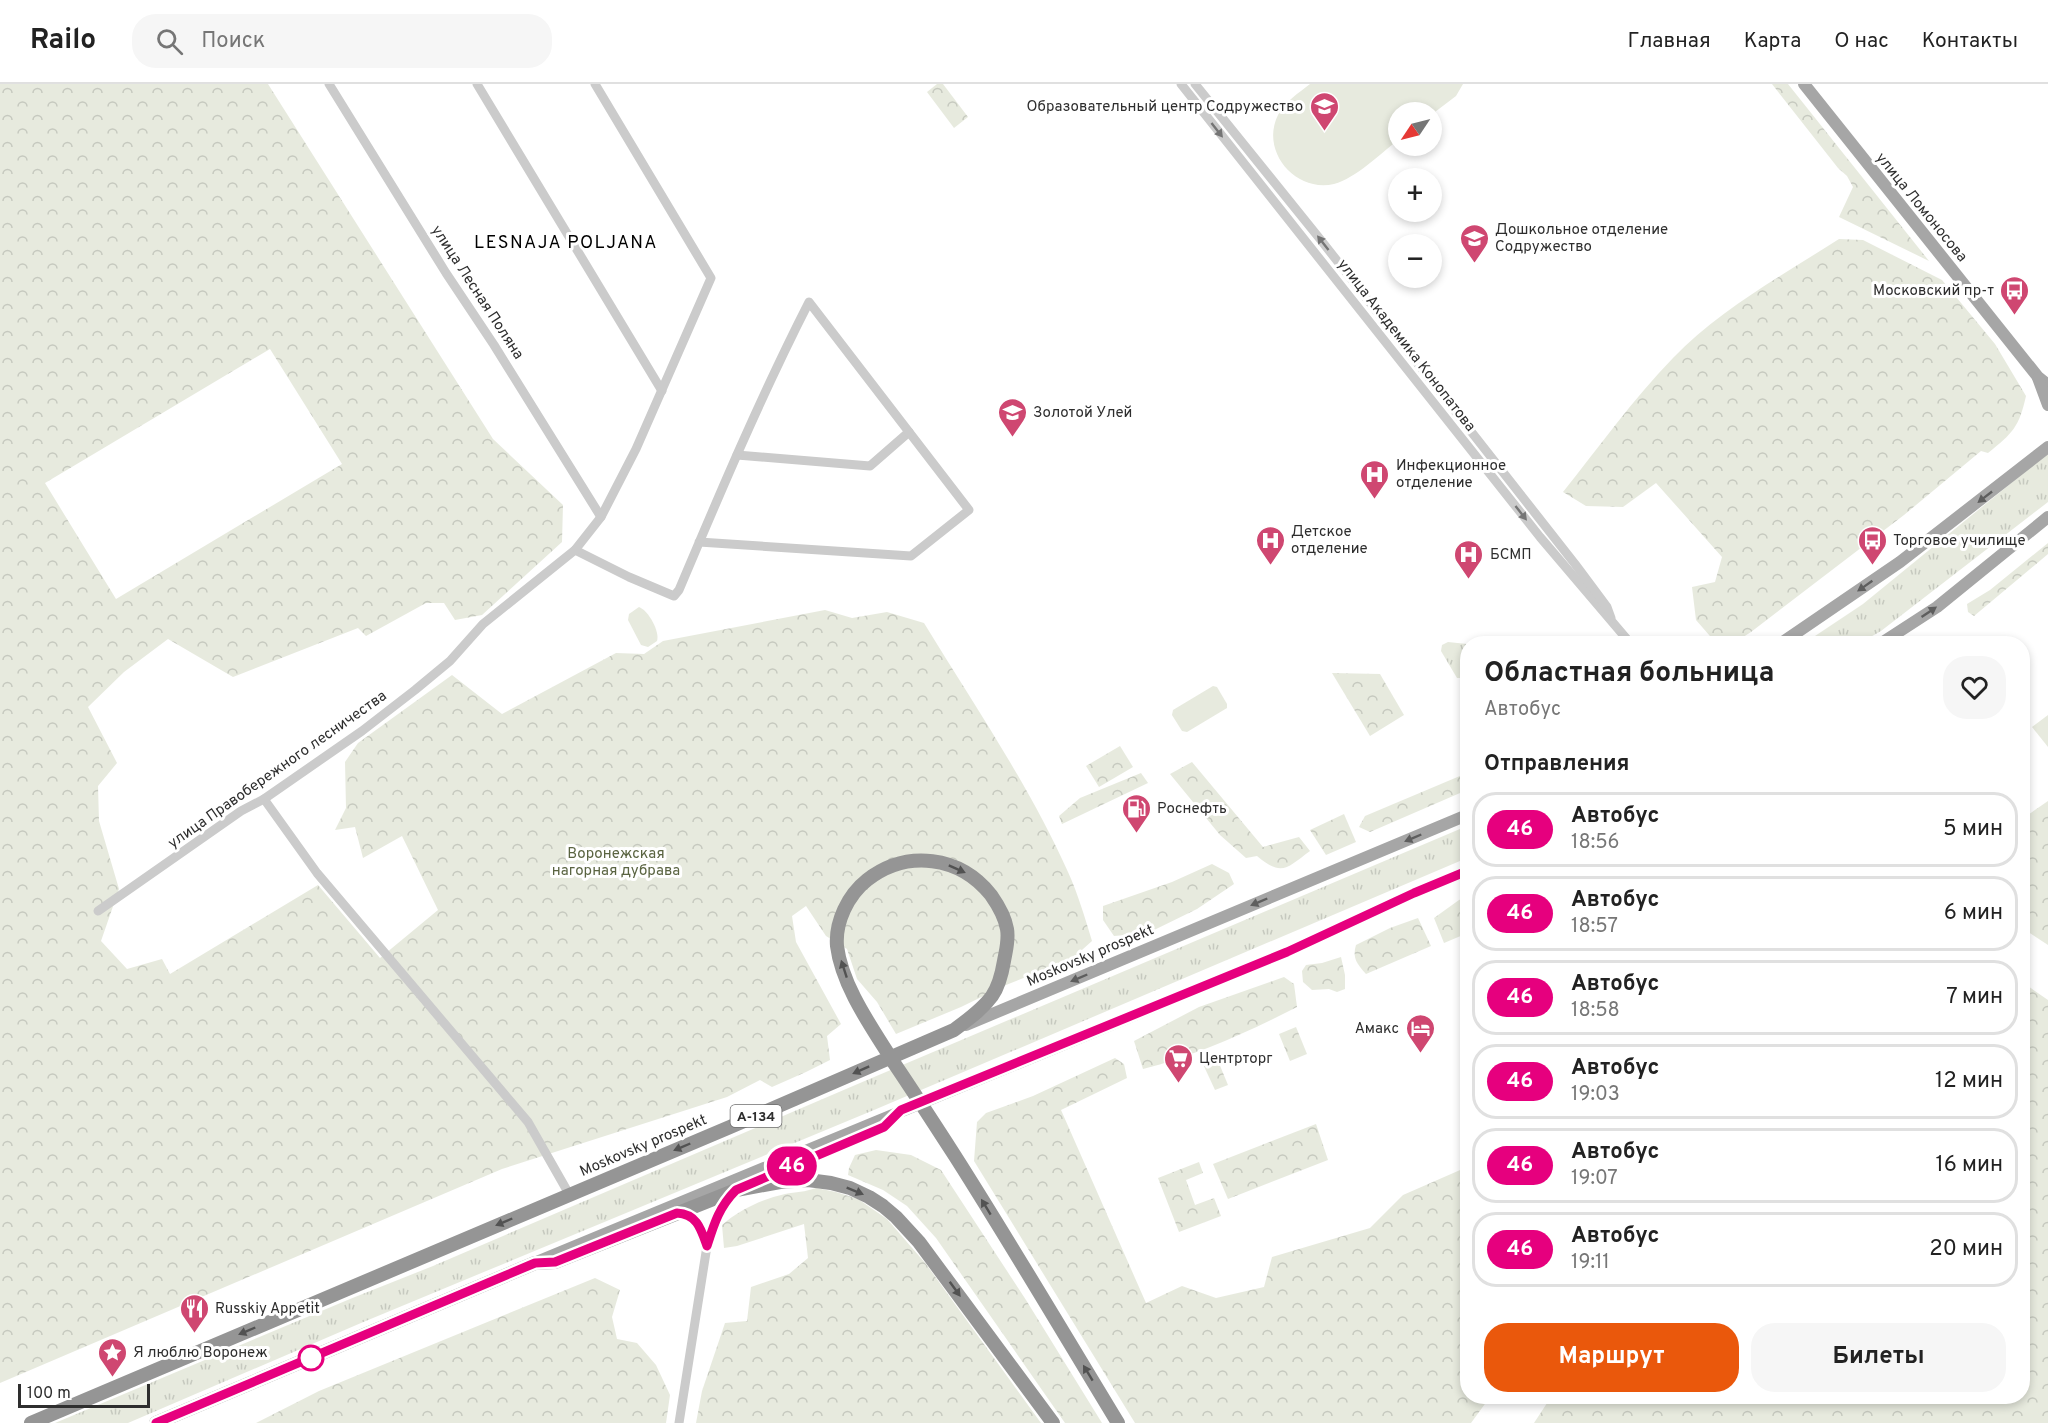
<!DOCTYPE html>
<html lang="ru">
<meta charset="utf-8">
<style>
body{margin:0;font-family:Overpass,sans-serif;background:#f6f6f6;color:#222;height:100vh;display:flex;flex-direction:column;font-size:22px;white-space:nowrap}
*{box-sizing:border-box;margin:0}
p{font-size:20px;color:#767676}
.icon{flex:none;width:33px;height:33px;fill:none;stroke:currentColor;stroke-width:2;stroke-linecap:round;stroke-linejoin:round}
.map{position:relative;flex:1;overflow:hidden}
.sheet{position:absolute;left:1460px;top:552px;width:570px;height:768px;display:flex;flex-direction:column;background:#fff;border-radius:24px;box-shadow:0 3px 9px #0003}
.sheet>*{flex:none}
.badge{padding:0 12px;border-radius:20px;font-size:21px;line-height:39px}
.needle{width:39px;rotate:235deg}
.buttons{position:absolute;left:1388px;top:18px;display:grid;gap:12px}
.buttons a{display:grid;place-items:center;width:54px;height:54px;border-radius:50%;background:#fff;box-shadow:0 3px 9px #0003;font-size:30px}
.scale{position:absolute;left:18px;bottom:15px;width:132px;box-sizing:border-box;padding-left:6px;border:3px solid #2e2e2e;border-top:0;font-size:16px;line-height:21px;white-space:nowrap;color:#2e2e2e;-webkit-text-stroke:4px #fff;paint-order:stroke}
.map>.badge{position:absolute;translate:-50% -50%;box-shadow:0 0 0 3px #fff}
h2{padding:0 24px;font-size:22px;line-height:54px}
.round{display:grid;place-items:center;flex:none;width:63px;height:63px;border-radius:24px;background:#f6f6f6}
.summary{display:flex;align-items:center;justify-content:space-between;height:102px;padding:0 24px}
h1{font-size:28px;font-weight:700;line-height:45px}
.button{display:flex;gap:12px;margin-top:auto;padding:12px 24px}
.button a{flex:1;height:69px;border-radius:24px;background:#ea580c;color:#fff;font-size:24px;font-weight:700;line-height:69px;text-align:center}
.button a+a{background:#f6f6f6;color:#222}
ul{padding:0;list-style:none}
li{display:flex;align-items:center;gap:18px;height:75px;margin:0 12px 9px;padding:0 12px;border:3px solid #e0e0e0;border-radius:24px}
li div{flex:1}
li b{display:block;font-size:22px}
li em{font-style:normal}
li .badge{min-width:66px;font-weight:700;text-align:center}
header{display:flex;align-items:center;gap:36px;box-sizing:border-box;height:84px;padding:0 30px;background:#fff;border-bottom:2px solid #e0e0e0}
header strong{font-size:28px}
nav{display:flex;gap:33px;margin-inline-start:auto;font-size:21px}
.search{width:420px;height:54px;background:#f6f6f6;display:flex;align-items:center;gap:15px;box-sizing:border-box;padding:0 21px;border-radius:24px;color:#767676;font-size:22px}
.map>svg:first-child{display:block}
.grass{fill:url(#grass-tufts)}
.forest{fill:url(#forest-crowns);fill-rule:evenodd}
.garden{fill:#e7eade}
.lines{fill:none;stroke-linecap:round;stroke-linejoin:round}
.minor{stroke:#cbcbcb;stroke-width:9}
.major{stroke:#a6a6a6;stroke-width:12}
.highway{stroke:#959595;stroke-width:14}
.oneway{fill:#757575}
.oneway2{fill:#5e5e5e}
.oneway3{fill:#525252}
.line-casing{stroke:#fff;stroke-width:14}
.line{stroke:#e6007e;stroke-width:9}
.stop-dot{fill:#fff;stroke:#e6007e;stroke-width:3}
.labels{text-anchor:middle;stroke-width:6;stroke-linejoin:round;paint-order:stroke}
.shield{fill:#fff;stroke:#6d6d6d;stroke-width:1.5}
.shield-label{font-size:14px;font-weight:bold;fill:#2e2e2e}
.poi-label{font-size:15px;fill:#2e2e2e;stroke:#fff;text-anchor:start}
.street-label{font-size:15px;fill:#2e2e2e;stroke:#fff}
.park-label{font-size:15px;fill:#5a6441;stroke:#fff}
.quarter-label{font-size:18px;letter-spacing:1.5px;fill:#000;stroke:#fff}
</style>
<header>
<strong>Railo</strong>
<div class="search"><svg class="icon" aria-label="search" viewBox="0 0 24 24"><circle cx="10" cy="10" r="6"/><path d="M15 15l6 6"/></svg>Поиск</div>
<nav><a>Главная</a><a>Карта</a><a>О нас</a><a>Контакты</a></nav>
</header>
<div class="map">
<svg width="2048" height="1339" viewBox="0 0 2048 1339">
<defs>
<pattern id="grass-tufts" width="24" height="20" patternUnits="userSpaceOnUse" patternTransform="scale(1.5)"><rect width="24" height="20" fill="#e7eade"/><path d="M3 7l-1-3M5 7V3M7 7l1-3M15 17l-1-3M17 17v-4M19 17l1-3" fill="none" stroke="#c6c9bf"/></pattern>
<pattern id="forest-crowns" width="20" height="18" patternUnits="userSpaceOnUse" patternTransform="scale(1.5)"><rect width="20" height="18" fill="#e7eade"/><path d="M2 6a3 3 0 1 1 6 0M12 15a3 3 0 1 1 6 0" fill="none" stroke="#c6c9bf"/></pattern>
</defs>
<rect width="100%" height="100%" fill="#fff"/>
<g class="grass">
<polygon points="2048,369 2048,418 1881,547 1860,559 1803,560 1863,520"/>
<polygon points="1448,558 1467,560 1467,594 1457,594 1441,567 1442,561"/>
<polygon points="1467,742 1467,774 874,1026 361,1239 128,1339 55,1339 350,1215 433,1182 860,999"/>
</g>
<g class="forest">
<path d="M 0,0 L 268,0 L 493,355 L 563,421 L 562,458 L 482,531 L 455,536 L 444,519 L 426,519 L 366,552 L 358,544 L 233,593 L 168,555 L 124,588 L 88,623 L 117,679 L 98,702 L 99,737 L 119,805 L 101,857 L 127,885 L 162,875 L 170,890 L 318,801 L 380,874 L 438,826 L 402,752 L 363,774 L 355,743 L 335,746 L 346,724 L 345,678 L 358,659 L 452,591 L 502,630 L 616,569 L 644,570 L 663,557 L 825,526 L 852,534 L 887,528 L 924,539 C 974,621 1029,701 1068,788 C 1078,810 1085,834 1092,857 L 1073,874 L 1006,901 L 961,923 L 896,950 L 877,918 L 857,895 L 847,865 L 826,852 L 806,822 L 792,832 L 796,858 L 841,940 L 827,952 L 830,976 L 806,988 L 772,1003 L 760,996 L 727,1013 L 502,1085 L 0,1299 ZM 270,265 L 342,380 L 116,515 L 45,399 Z"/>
<polygon points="937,0 943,0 968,33 954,44 927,8"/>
<polygon points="1772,0 1788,0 1929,177 1839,133 1853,103 1847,92 1838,84"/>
<path d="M 1839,155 L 1863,156 L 1942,196 L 1995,260 L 2026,312 C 2019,343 2013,349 1988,369 L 1981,367 L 1904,431 L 1751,548 L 1734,559 L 1716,559 L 1696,536 L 1692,503 L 1715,498 L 1722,473 L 1656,399 L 1623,423 L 1586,422 L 1563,408 C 1599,363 1633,315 1673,274 C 1720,225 1783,191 1839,155 Z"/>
<polygon points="2048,459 2048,470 1974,532 1968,528 1967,520 1990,506"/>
<polygon points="1332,589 1380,590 1404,631 1370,652"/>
<polygon points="1120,662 1133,683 1099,703 1086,682"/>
<path d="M 1192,678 L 1263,763 L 1299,753 L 1310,767 C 1287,784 1282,793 1257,772 L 1246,774 L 1220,751 L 1170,690 Z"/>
<polygon points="1141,689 1148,699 1062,740 1059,732 1080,714"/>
<polygon points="1467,689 1467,706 1370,748 1359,743 1365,732"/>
<polygon points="2048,717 2048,861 2022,844 2022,735"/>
<polygon points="1344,730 1356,758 1326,771 1310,746"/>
<polygon points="1212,780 1229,789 1234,800 1197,825 1148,849 1114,852 1103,836 1103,822 1172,798"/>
<polygon points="1467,813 1467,856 1463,851 1444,859 1434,834 1459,816"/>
<path d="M 1418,834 L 1431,862 L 1366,890 C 1357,880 1352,874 1356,861 L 1390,844 Z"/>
<polygon points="1341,873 1345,891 1345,905 1337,908 1329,905 1312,906 1303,898 1302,887 1306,881 1322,879"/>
<path d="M 1284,893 L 1294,900 L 1297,923 C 1248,948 1197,971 1143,985 L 1134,957 L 1199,923 Z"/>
<polygon points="2022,898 2048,916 2048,1339 1534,1339 1551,1313 2022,1312"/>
<polygon points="1296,943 1307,970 1290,977 1279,950"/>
<polygon points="1216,972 1228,1001 1215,1006 1202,978"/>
<polygon points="1115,974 1124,980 1127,994 1061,1026 1146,1219 1182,1202 1216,1214 1264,1203 1272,1173 1370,1144 1403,1111 1467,1083 1467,1312 1490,1313 1471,1339 1135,1339 974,1077 977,1038 986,1029 1033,1012"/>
<polygon points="1316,1040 1328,1076 1228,1115 1213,1080"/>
<polygon points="876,1066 911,1071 941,1086 1026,1216 1102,1339 1065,1339 936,1154 907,1122 883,1106 848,1091 849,1084 855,1071"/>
<polygon points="1199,1078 1203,1089 1186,1096 1195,1121 1214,1114 1221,1132 1179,1148 1158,1094"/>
<path d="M 816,1104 L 836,1108 L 858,1115 L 887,1135 L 926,1180 L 1041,1339 L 696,1339 L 702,1307 L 725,1239 L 747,1237 L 751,1203 L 789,1190 L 808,1174 L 804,1140 L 737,1162 L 724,1164 L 722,1141 C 739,1126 762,1115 785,1110 C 796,1108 805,1108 816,1104 Z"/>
<polygon points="595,1194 620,1206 612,1233 617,1255 637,1259 656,1281 670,1311 666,1339 256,1339 319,1307"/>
</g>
<g class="garden">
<path d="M 1310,0 L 1463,0 L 1456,12 L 1431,31 L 1431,28 L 1398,28 L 1398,56 C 1380,70 1356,94 1334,100 C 1295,109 1260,67 1278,31 C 1285,17 1299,9 1310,0 Z"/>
<path d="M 639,523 C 649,527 660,548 657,557 L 648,563 L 641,561 L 628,536 L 629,530 Z"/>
<polygon points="1213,602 1217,603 1227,620 1227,624 1187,648 1182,647 1172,631 1173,626"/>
<polygon points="2048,631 2048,663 2032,643"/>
</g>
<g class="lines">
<g class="minor">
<polyline points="329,0 446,189 494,261 601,433"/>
<polyline points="477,0 662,307"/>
<polyline points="1181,0 1540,453 1631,560"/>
<polyline points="1195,0 1320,155 1575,480 1607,523 1611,534"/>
<polyline points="737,371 870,382 909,348"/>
<path d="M 575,466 L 629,493 L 674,512 L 679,506 C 720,409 761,312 809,218 L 969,426 L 911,472 L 699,458"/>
<polyline points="264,715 317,789 528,1038 569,1110"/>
<polyline points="98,827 241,727 264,715 362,647 415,606 450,577 483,540 575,466 601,433 636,365 711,194 595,0"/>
<polyline points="750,1099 884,1043 895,1032"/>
<path d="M 680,1129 C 698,1131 702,1147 707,1162"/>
<polyline points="679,1339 707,1162 719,1126 731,1110"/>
</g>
<g class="major">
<polyline points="1804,0 2038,293 2048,301"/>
<polyline points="2038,294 2048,321"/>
<polyline points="1780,560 1900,478 2048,363"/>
<polyline points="1880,560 1937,523 2048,433"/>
<polyline points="966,941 1467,731"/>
<polyline points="539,1177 1287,868 1414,809 1467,787"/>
</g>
<g class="highway">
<path d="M 31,1339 L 730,1043 L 954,946 C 967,936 982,926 992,912 C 999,902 1002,889 1004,877 C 1006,866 1009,856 1007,845 C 1005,833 998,821 991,811 C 960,772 907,765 867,796 C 848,811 835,838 837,862 C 842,903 873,945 894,979 C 915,1010 935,1041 955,1072 C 1011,1160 1064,1250 1118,1339"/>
<polyline points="156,1339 535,1179 555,1178 736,1106 780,1098 808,1096 831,1099 850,1104 869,1113 883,1122 896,1133 919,1158 1053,1339"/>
</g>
</g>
<defs><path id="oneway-solid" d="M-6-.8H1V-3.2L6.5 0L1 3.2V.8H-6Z" transform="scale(1.5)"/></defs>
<g class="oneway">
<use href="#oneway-solid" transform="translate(1217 46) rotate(52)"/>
<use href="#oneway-solid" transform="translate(1323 159) rotate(-128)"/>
<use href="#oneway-solid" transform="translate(1521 429) rotate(52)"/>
</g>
<g class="oneway2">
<use href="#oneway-solid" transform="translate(1985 413) rotate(142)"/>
<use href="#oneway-solid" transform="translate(1865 502) rotate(145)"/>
<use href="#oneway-solid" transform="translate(1929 528) rotate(-34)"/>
<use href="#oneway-solid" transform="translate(1413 754) rotate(157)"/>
<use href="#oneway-solid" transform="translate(1259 818) rotate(157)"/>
<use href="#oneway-solid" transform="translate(1079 894) rotate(157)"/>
</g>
<g class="oneway3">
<use href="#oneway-solid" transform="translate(957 785) rotate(24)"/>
<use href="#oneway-solid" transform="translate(844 885) rotate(-108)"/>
<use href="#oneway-solid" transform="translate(861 986) rotate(156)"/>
<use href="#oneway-solid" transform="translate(682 1063) rotate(157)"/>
<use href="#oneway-solid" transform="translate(855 1107) rotate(22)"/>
<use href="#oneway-solid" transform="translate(986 1123) rotate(-121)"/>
<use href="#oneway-solid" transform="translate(504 1138) rotate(157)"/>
<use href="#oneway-solid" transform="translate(955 1205) rotate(54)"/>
<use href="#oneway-solid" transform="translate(247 1247) rotate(157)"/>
<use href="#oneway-solid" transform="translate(1088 1289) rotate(-121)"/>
</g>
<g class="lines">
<defs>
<path id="line" d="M 156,1339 L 535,1179 L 555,1178 L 677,1129 C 697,1130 701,1145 707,1162 C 714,1140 719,1123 736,1106 L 884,1043 L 901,1026 L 1287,868 L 1414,809 L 1467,787"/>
</defs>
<use href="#line" class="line-casing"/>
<use href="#line" class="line"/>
</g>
<defs>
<symbol id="school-pin" viewBox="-11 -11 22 30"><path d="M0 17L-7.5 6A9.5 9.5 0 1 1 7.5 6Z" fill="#cf4771" stroke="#fff"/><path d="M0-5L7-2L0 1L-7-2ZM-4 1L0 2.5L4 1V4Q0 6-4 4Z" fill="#fff"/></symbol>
<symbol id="bus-pin" viewBox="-11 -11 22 30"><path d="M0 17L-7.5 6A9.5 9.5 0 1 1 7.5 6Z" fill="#cf4771" stroke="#fff"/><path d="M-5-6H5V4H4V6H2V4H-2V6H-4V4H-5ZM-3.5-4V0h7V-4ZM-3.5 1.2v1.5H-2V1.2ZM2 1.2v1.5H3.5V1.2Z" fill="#fff"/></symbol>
<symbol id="hospital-pin" viewBox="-11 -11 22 30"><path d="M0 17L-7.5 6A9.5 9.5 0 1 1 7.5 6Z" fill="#cf4771" stroke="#fff"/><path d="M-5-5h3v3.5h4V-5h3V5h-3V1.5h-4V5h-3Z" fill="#fff"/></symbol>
<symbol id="fuel-pin" viewBox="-11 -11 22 30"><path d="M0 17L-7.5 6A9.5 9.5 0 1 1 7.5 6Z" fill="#cf4771" stroke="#fff"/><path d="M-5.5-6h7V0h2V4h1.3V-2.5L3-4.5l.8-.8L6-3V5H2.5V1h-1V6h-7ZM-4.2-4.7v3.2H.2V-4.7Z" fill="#fff"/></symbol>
<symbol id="hotel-pin" viewBox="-11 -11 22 30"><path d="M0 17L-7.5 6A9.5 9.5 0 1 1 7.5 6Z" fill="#cf4771" stroke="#fff"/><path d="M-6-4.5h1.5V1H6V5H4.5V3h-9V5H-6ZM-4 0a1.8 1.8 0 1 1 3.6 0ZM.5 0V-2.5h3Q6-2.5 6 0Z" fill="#fff"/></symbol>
<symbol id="supermarket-pin" viewBox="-11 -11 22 30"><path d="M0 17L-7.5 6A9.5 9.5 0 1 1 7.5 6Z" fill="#cf4771" stroke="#fff"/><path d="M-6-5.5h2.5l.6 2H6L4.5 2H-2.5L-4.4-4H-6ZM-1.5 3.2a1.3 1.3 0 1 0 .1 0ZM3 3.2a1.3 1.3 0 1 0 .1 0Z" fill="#fff"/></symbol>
<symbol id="restaurant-pin" viewBox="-11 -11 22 30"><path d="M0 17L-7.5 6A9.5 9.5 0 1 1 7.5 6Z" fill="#cf4771" stroke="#fff"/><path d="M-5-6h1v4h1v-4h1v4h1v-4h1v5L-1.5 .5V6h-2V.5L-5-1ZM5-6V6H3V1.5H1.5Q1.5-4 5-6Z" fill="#fff"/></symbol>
<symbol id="sight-pin" viewBox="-11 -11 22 30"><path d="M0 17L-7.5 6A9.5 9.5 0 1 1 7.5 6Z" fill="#cf4771" stroke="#fff"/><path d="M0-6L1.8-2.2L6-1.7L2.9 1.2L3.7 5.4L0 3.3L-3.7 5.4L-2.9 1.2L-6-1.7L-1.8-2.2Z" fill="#fff"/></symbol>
</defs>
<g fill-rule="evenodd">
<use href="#school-pin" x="1308" y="6" width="33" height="45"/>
<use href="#school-pin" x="1458" y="138" width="33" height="45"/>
<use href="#bus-pin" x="1998" y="190" width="33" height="45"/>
<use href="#school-pin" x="996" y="312" width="33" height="45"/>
<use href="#hospital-pin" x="1358" y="374" width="33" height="45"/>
<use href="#hospital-pin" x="1254" y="440" width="33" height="45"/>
<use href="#bus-pin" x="1856" y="440" width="33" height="45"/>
<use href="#hospital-pin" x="1452" y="454" width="33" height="45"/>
<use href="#fuel-pin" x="1120" y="708" width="33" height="45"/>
<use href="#hotel-pin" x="1404" y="928" width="33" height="45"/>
<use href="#supermarket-pin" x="1162" y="958" width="33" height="45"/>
<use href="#restaurant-pin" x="178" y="1208" width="33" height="45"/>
<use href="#sight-pin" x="96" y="1252" width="33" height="45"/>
</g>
<circle class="stop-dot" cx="311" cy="1274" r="12"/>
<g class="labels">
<rect class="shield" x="730.5" y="1021" width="51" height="22" rx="4.5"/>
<g class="shield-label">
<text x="756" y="1037">А-134</text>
</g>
<g class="poi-label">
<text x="1303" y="27" text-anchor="end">Образовательный центр Содружество</text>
<text x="1495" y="150">Дошкольное отделение<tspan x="1495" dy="17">Содружество</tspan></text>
<text x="1994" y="211" text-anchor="end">Московский пр-т</text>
<text x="1033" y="333">Золотой Улей</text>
<text x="1396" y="386">Инфекционное<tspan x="1396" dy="17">отделение</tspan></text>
<text x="1291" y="452">Детское<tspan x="1291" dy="17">отделение</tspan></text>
<text x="1893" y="461">Торговое училище</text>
<text x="1490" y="475">БСМП</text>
<text x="1157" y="729">Роснефть</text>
<text x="1399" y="949" text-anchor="end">Амакс</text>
<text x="1199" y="979">Центрторг</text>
<text x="215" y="1229">Russkiy Appetit</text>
<text x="133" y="1273">Я люблю Воронеж</text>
</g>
<g class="street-label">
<text transform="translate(1922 123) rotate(51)" y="5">улица Ломоносова</text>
<text transform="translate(478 208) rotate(57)" y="5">улица Лесная Поляна</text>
<text transform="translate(1407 261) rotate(52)" y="5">улица Академика Конопатова</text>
<text transform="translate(277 685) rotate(-35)" y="5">улица Правобережного лесничества</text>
<text transform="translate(1090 871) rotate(-23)" y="5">Moskovsky prospekt</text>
<text transform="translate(643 1061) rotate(-23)" y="5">Moskovsky prospekt</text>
</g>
<g class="park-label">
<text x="616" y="774">Воронежская<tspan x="616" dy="17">нагорная дубрава</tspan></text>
</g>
<g class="quarter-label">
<text x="566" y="164">LESNAJA POLJANA</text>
</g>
</g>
</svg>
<div class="buttons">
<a><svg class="needle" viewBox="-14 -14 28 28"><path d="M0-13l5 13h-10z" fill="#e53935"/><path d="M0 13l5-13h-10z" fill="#767676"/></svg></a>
<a>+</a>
<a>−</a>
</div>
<div class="scale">100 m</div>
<b class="badge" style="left:792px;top:1082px;background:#e6007e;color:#fff">46</b>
<section class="sheet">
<div class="summary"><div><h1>Областная больница</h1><p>Автобус</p></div><a class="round"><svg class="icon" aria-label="heart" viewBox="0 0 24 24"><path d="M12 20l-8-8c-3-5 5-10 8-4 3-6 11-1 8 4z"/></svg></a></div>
<h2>Отправления</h2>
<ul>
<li><span class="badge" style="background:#e6007e;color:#fff">46</span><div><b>Автобус</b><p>18:56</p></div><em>5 мин</em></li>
<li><span class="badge" style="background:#e6007e;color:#fff">46</span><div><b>Автобус</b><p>18:57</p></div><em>6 мин</em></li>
<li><span class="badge" style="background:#e6007e;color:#fff">46</span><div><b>Автобус</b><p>18:58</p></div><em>7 мин</em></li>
<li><span class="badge" style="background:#e6007e;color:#fff">46</span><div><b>Автобус</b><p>19:03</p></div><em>12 мин</em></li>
<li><span class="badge" style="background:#e6007e;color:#fff">46</span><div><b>Автобус</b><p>19:07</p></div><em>16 мин</em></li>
<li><span class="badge" style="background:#e6007e;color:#fff">46</span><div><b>Автобус</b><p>19:11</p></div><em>20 мин</em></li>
</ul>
<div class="button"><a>Маршрут</a><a>Билеты</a></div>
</section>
</div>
